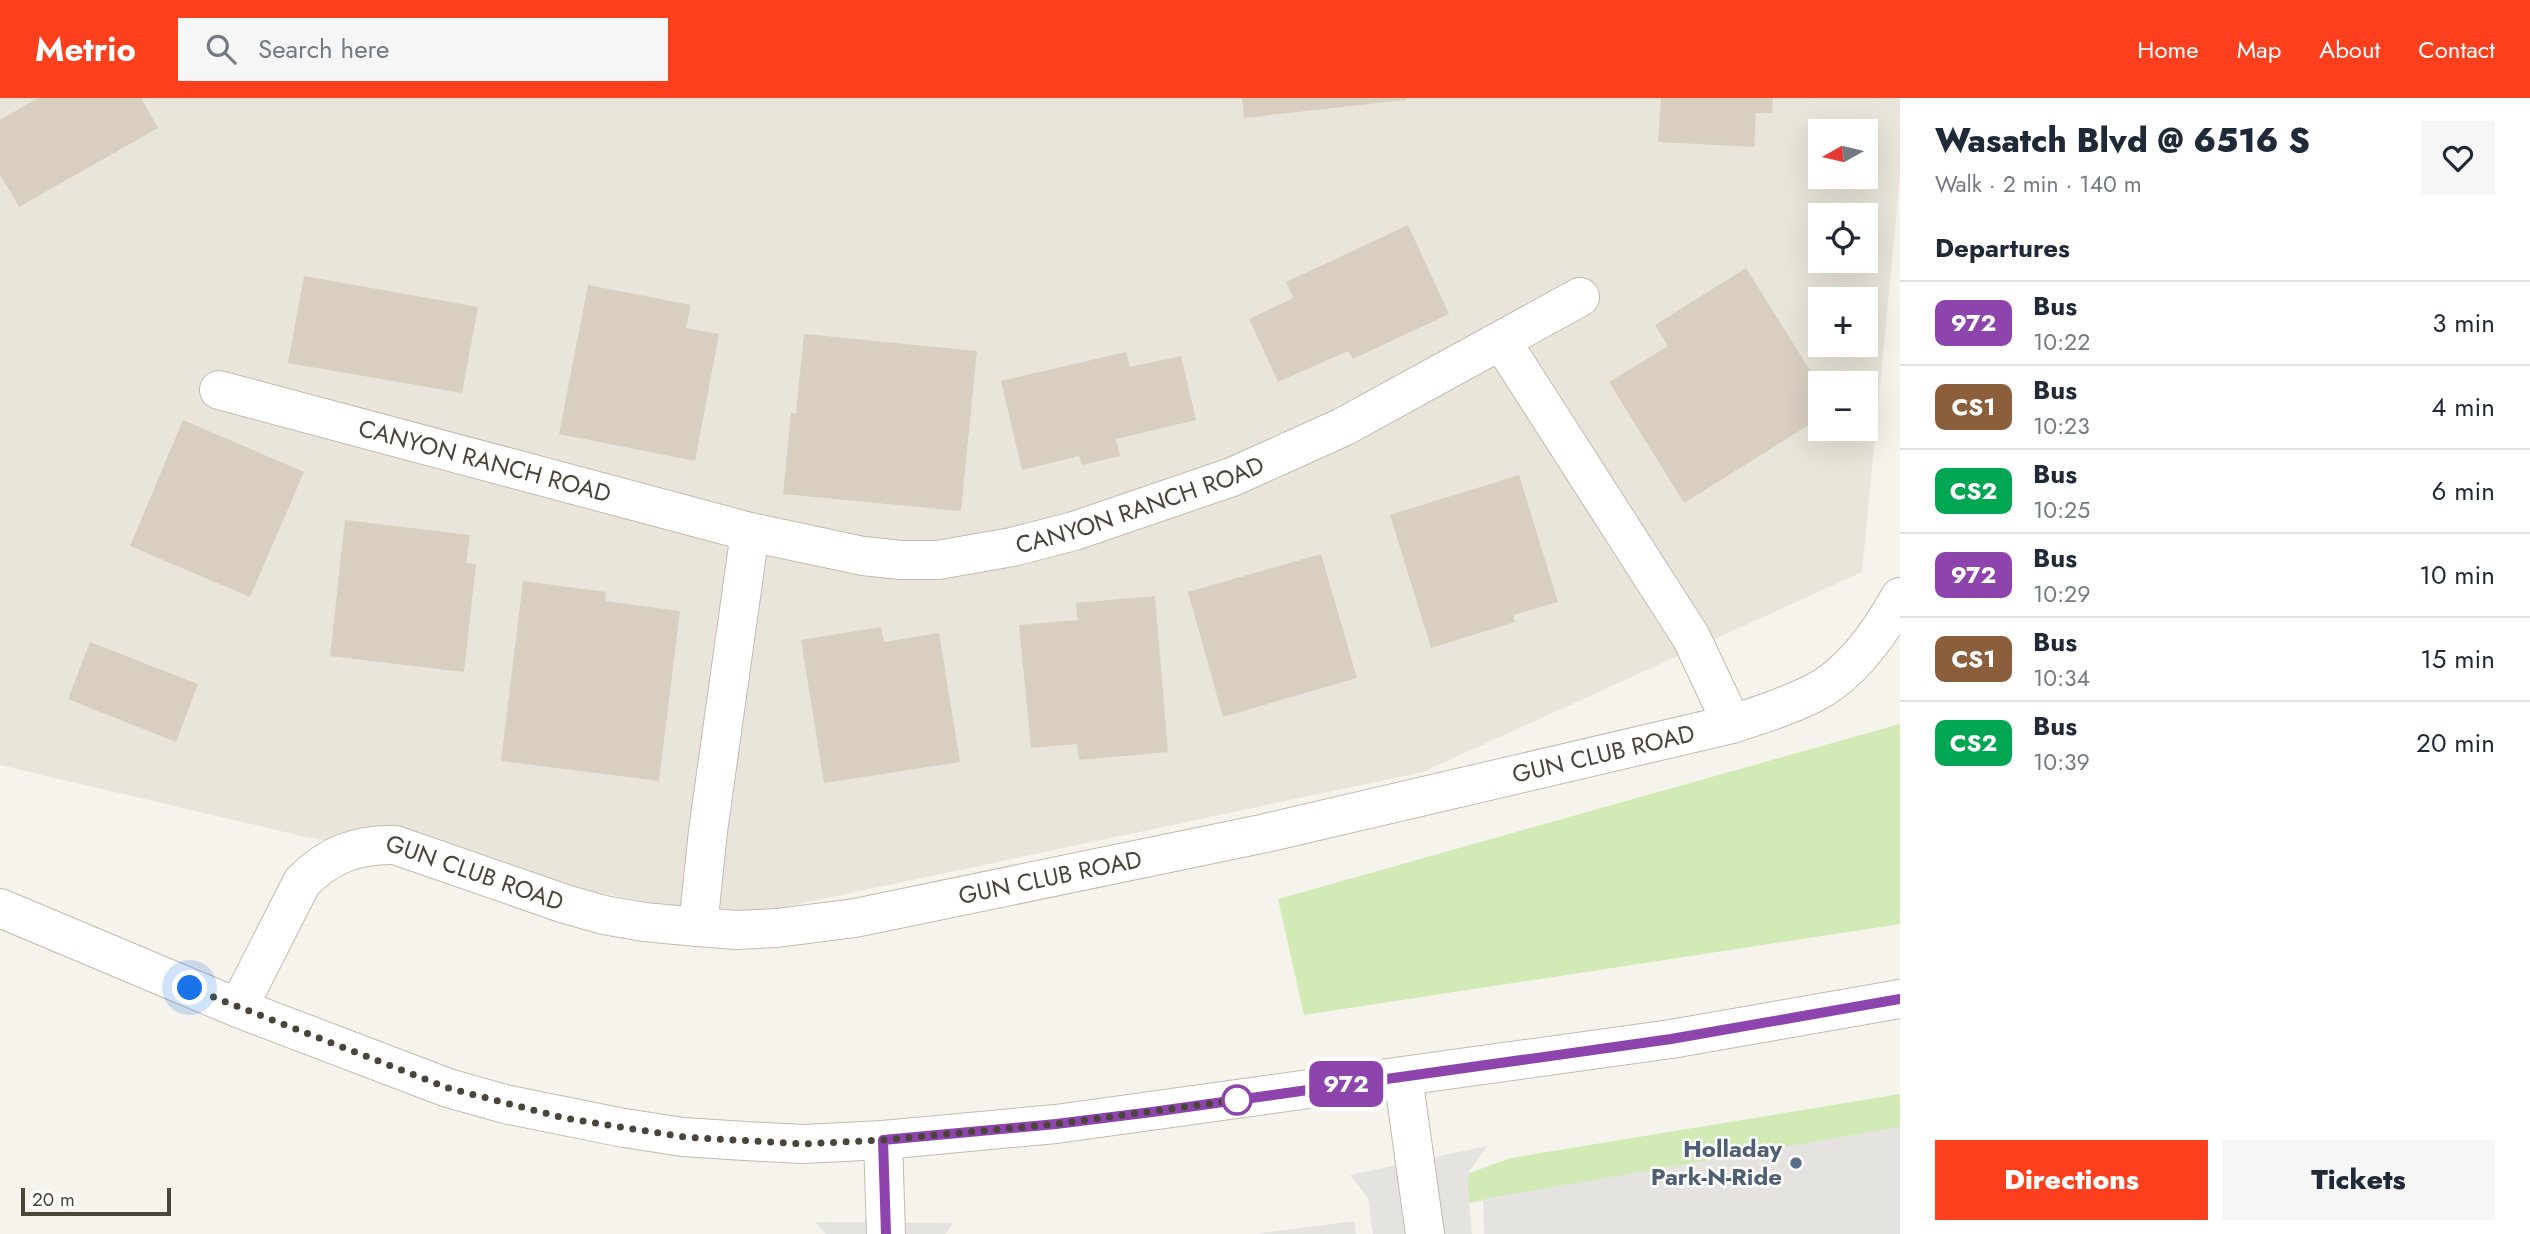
<!DOCTYPE html>
<meta charset="utf-8">
<style>
body{margin:0;font-family:Jost,sans-serif;background:#f6f6f7;color:#1f2937;height:100vh;display:flex;flex-direction:column;font-size:26px;white-space:nowrap}
*{box-sizing:border-box;margin:0}
p{font-size:23px;color:#747a83}
.icon{flex:none;width:38px;height:38px;fill:none;stroke:currentColor;stroke-width:2;stroke-linecap:round;stroke-linejoin:round}
.map{position:relative;flex:1;overflow:hidden}
.side{display:flex;flex-direction:column;background:#fff;width:630px}
.side>*{flex:none}
.badge{padding:0 14px;border-radius:10px;font-size:24px;line-height:46px}
.needle{width:46px;rotate:262deg}
.fabs{position:absolute;left:1808px;top:21px;display:grid;gap:14px}
.fabs a{display:grid;place-items:center;width:70px;height:70px;border-radius:0px;background:#fff;box-shadow:0 7px 28px #0002;font-size:35px}
.scale{position:absolute;left:21px;bottom:18px;width:150px;box-sizing:border-box;padding-left:7px;border:4px solid #4b4439;border-top:0;font-size:19px;line-height:24px;white-space:nowrap;color:#4b4439;-webkit-text-stroke:5px #fff;paint-order:stroke}
.you{position:absolute;width:35px;height:35px;margin:-18px;border:5px solid #fff;border-radius:50%;background:#1a73e8;box-shadow:0 0 0 10px #1a73e833}
.map>.badge{position:absolute;translate:-50% -50%;box-shadow:0 0 0 4px #fff}
h2{padding:0 35px;font-size:26px;line-height:63px}
.round{display:grid;place-items:center;flex:none;width:74px;height:74px;border-radius:0px;background:#f6f6f7}
.overview{display:flex;align-items:center;justify-content:space-between;height:119px;padding:0 35px}
h1{font-size:33px;font-weight:800;line-height:52px}
.action{display:flex;gap:14px;margin-top:auto;padding:14px 35px}
.action a{flex:1;height:80px;border-radius:0px;background:#fc3f1d;color:#fff;font-size:28px;font-weight:800;line-height:80px;text-align:center}
.action a+a{background:#f6f6f7;color:#1f2937}
ul{padding:0;list-style:none}
li{display:flex;align-items:center;gap:21px;height:84px;padding:0 35px;border-top:2px solid #e0e1e3}
li div{flex:1}
li b{display:block;font-size:26px}
li em{font-style:normal}
li .badge{min-width:77px;font-weight:700;text-align:center}
header{display:flex;align-items:center;gap:42px;box-sizing:border-box;height:98px;padding:0 35px;background:#fc3f1d;color:#fff}
header strong{font-size:33px}
nav{display:flex;gap:38px;margin-inline-start:auto;font-size:24px}
.search{width:490px;height:63px;background:#f6f6f7;display:flex;align-items:center;gap:18px;box-sizing:border-box;padding:0 24px;border-radius:0px;color:#747a83;font-size:26px}
main{display:flex;flex:1;min-height:0}
.map>svg:first-child{display:block}
.residential{fill:#eae5da;fill-rule:evenodd}
.green{fill:#d2eab5}
.parking{fill:#e5e3e0}
.building{fill:#d8cfc1}
.lines{fill:none;stroke-linecap:round;stroke-linejoin:round}
.minor-casing{stroke:#c2bbae;stroke-width:40}
.minor{stroke:#fff;stroke-width:38}
.line-casing{stroke:#fff;stroke-width:16}
.line{stroke:#8e44ad;stroke-width:10}
.walk{stroke:#4b4439;stroke-width:7;stroke-dasharray:0 12.6}
.stop-dot{fill:#fff;stroke:#8e44ad;stroke-width:3.5}
.service-dot{fill:#5c6f8a;stroke:#fff;stroke-width:2.5}
.labels{text-anchor:middle;stroke-width:5;stroke-linejoin:round;paint-order:stroke}
.street-label{font-size:24px;fill:#4b4439;stroke:#fff}
.service-label{font-size:24px;font-weight:bold;fill:#4e5e75;stroke:#fff;text-anchor:end}
</style>
<header>
<strong>Metrio</strong>
<div class="search"><svg class="icon" aria-label="search" viewBox="0 0 24 24"><circle cx="10" cy="10" r="6"/><path d="M15 15l6 6"/></svg>Search here</div>
<nav><a>Home</a><a>Map</a><a>About</a><a>Contact</a></nav>
</header>
<main>
<div class="map">
<svg width="1900" height="1136" viewBox="0 0 1900 1136">
<rect width="100%" height="100%" fill="#f6f3ec"/>
<path class="residential" d="M 0,0 L 1900,0 L 1900,79 L 1862,474 L 1423,674 L 733,820 L 297,737 L 0,667 ZM 1820,33 L 1866,33 L 1866,79 L 1820,79 ZM 1820,117 L 1866,117 L 1866,163 L 1820,163 ZM 1820,201 L 1866,201 L 1866,247 L 1820,247 ZM 1820,285 L 1866,285 L 1866,331 L 1820,331 Z"/>
<g class="green">
<polygon points="1900,626 1900,826 1304,917 1278,801"/>
<polygon points="1900,996 1900,1029 1469,1105 1467,1085 1469,1075 1511,1060"/>
</g>
<g class="parking">
<polygon points="1900,1029 1900,1136 1484,1136 1483,1101"/>
<polygon points="1487,1048 1469,1074 1467,1085 1472,1136 1373,1136 1368,1100 1350,1077"/>
<polygon points="1354,1123 1356,1136 1254,1136"/>
<polygon points="815,1124 953,1125 945,1136 826,1136"/>
</g>
<g class="building">
<polygon points="38,0 141,0 158,30 19,109 0,76 0,22"/>
<polygon points="1242,0 1406,0 1406,2 1244,20"/>
<polygon points="1661,0 1773,0 1772,15 1756,15 1754,49 1658,44"/>
<polygon points="1408,127 1449,216 1353,261 1348,253 1278,284 1249,221 1293,200 1286,184"/>
<polygon points="1746,170 1820,288 1820,320 1684,405 1609,284 1668,248 1655,227"/>
<polygon points="304,178 478,209 462,295 288,265"/>
<polygon points="588,187 691,207 686,230 719,236 695,363 559,336"/>
<polygon points="804,236 977,253 961,413 783,396 791,315 796,315"/>
<polygon points="1126,254 1130,269 1181,258 1196,322 1116,341 1120,358 1082,367 1079,358 1022,372 1001,283"/>
<polygon points="183,322 304,374 250,499 130,448"/>
<polygon points="1519,377 1558,504 1513,517 1515,524 1431,550 1390,417"/>
<polygon points="345,422 470,437 466,465 476,466 464,574 330,558"/>
<polygon points="1321,456 1357,580 1223,619 1188,494"/>
<polygon points="523,483 606,494 605,503 680,513 659,683 501,663"/>
<polygon points="1155,498 1168,654 1079,662 1077,646 1031,650 1019,527 1078,522 1076,505"/>
<polygon points="881,529 884,544 939,535 960,664 824,685 801,542"/>
<polygon points="90,544 198,586 176,644 68,601"/>
</g>
<g class="lines">
<defs>
<g id="minor">
<polyline points="1502,244 1691,539 1732,626"/>
<path id="s1" d="M 219,292 L 750,434 L 863,458 L 901,462 L 938,462 L 1012,449 L 1074,433 L 1232,379 L 1343,329 L 1580,199"/>
<polyline points="0,810 238,910 448,990 505,1006 624,1030 683,1039 745,1043 803,1046 883,1042 1056,1026 1671,941 1900,901"/>
<polyline points="698,829 708,733 750,434"/>
<path id="s2" d="M 238,910 L 302,784 C 329,757 356,746 395,747 L 565,806 L 604,817 L 644,824 L 698,829 L 737,832 L 777,830 L 855,820 L 1266,735 L 1732,626 C 1760,617 1788,608 1814,595 C 1851,576 1880,535 1900,499"/>
<polyline points="1403,978 1425,1136"/>
<polyline points="883,1042 886,1136"/>
</g>
</defs>
<use href="#minor" class="minor-casing"/>
<use href="#minor" class="minor"/>
</g>
<g class="lines">
<defs>
<polyline id="line" points="886,1136 883,1042 1056,1026 1152,1014 1671,941 1900,901"/>
</defs>
<use href="#line" class="line-casing"/>
<use href="#line" class="line"/>
<polyline class="walk" points="190,890 448,990 564,1020 684,1039 803,1046 883,1042 1056,1026 1237,1002"/>
</g>
<circle class="stop-dot" cx="1237" cy="1002" r="14"/>
<circle class="service-dot" cx="1796" cy="1065" r="7"/>
<g class="labels">
<g class="street-label">
<text dy="8" stroke="none"><textPath href="#s1" startOffset="275">CANYON RANCH ROAD</textPath></text>
<text dy="8" stroke="none"><textPath href="#s1" startOffset="950">CANYON RANCH ROAD</textPath></text>
<text dy="8" stroke="none"><textPath href="#s2" startOffset="1484">GUN CLUB ROAD</textPath></text>
<text dy="8" stroke="none"><textPath href="#s2" startOffset="329">GUN CLUB ROAD</textPath></text>
<text dy="8" stroke="none"><textPath href="#s2" startOffset="917">GUN CLUB ROAD</textPath></text>
</g>
<g class="service-label">
<text x="1782" y="1059">Holladay<tspan x="1782" dy="28">Park-N-Ride</tspan></text>
</g>
</g>
</svg>
<div class="fabs">
<a><svg class="needle" viewBox="-14 -14 28 28"><path d="M0-13l5 13h-10z" fill="#e53935"/><path d="M0 13l5-13h-10z" fill="#747a83"/></svg></a>
<a><svg class="icon" aria-label="locate" viewBox="0 0 24 24"><circle cx="12" cy="12" r="6"/><path d="M12 2v4M12 18v4M2 12h4M18 12h4"/></svg></a>
<a>+</a>
<a>−</a>
</div>
<div class="scale">20 m</div>
<div class="you" style="left:190px;top:890px"></div>
<b class="badge" style="left:1346px;top:986px;background:#8e44ad;color:#fff">972</b>
</div>
<section class="side">
<div class="overview"><div><h1>Wasatch Blvd @ 6516 S</h1><p>Walk · 2 min · 140 m</p></div><a class="round"><svg class="icon" aria-label="heart" viewBox="0 0 24 24"><path d="M12 20l-8-8c-3-5 5-10 8-4 3-6 11-1 8 4z"/></svg></a></div>
<h2>Departures</h2>
<ul>
<li><span class="badge" style="background:#8e44ad;color:#fff">972</span><div><b>Bus</b><p>10:22</p></div><em>3 min</em></li>
<li><span class="badge" style="background:#8b5e3c;color:#fff">CS1</span><div><b>Bus</b><p>10:23</p></div><em>4 min</em></li>
<li><span class="badge" style="background:#00a651;color:#fff">CS2</span><div><b>Bus</b><p>10:25</p></div><em>6 min</em></li>
<li><span class="badge" style="background:#8e44ad;color:#fff">972</span><div><b>Bus</b><p>10:29</p></div><em>10 min</em></li>
<li><span class="badge" style="background:#8b5e3c;color:#fff">CS1</span><div><b>Bus</b><p>10:34</p></div><em>15 min</em></li>
<li><span class="badge" style="background:#00a651;color:#fff">CS2</span><div><b>Bus</b><p>10:39</p></div><em>20 min</em></li>
</ul>
<div class="action"><a>Directions</a><a>Tickets</a></div>
</section>
</main>
